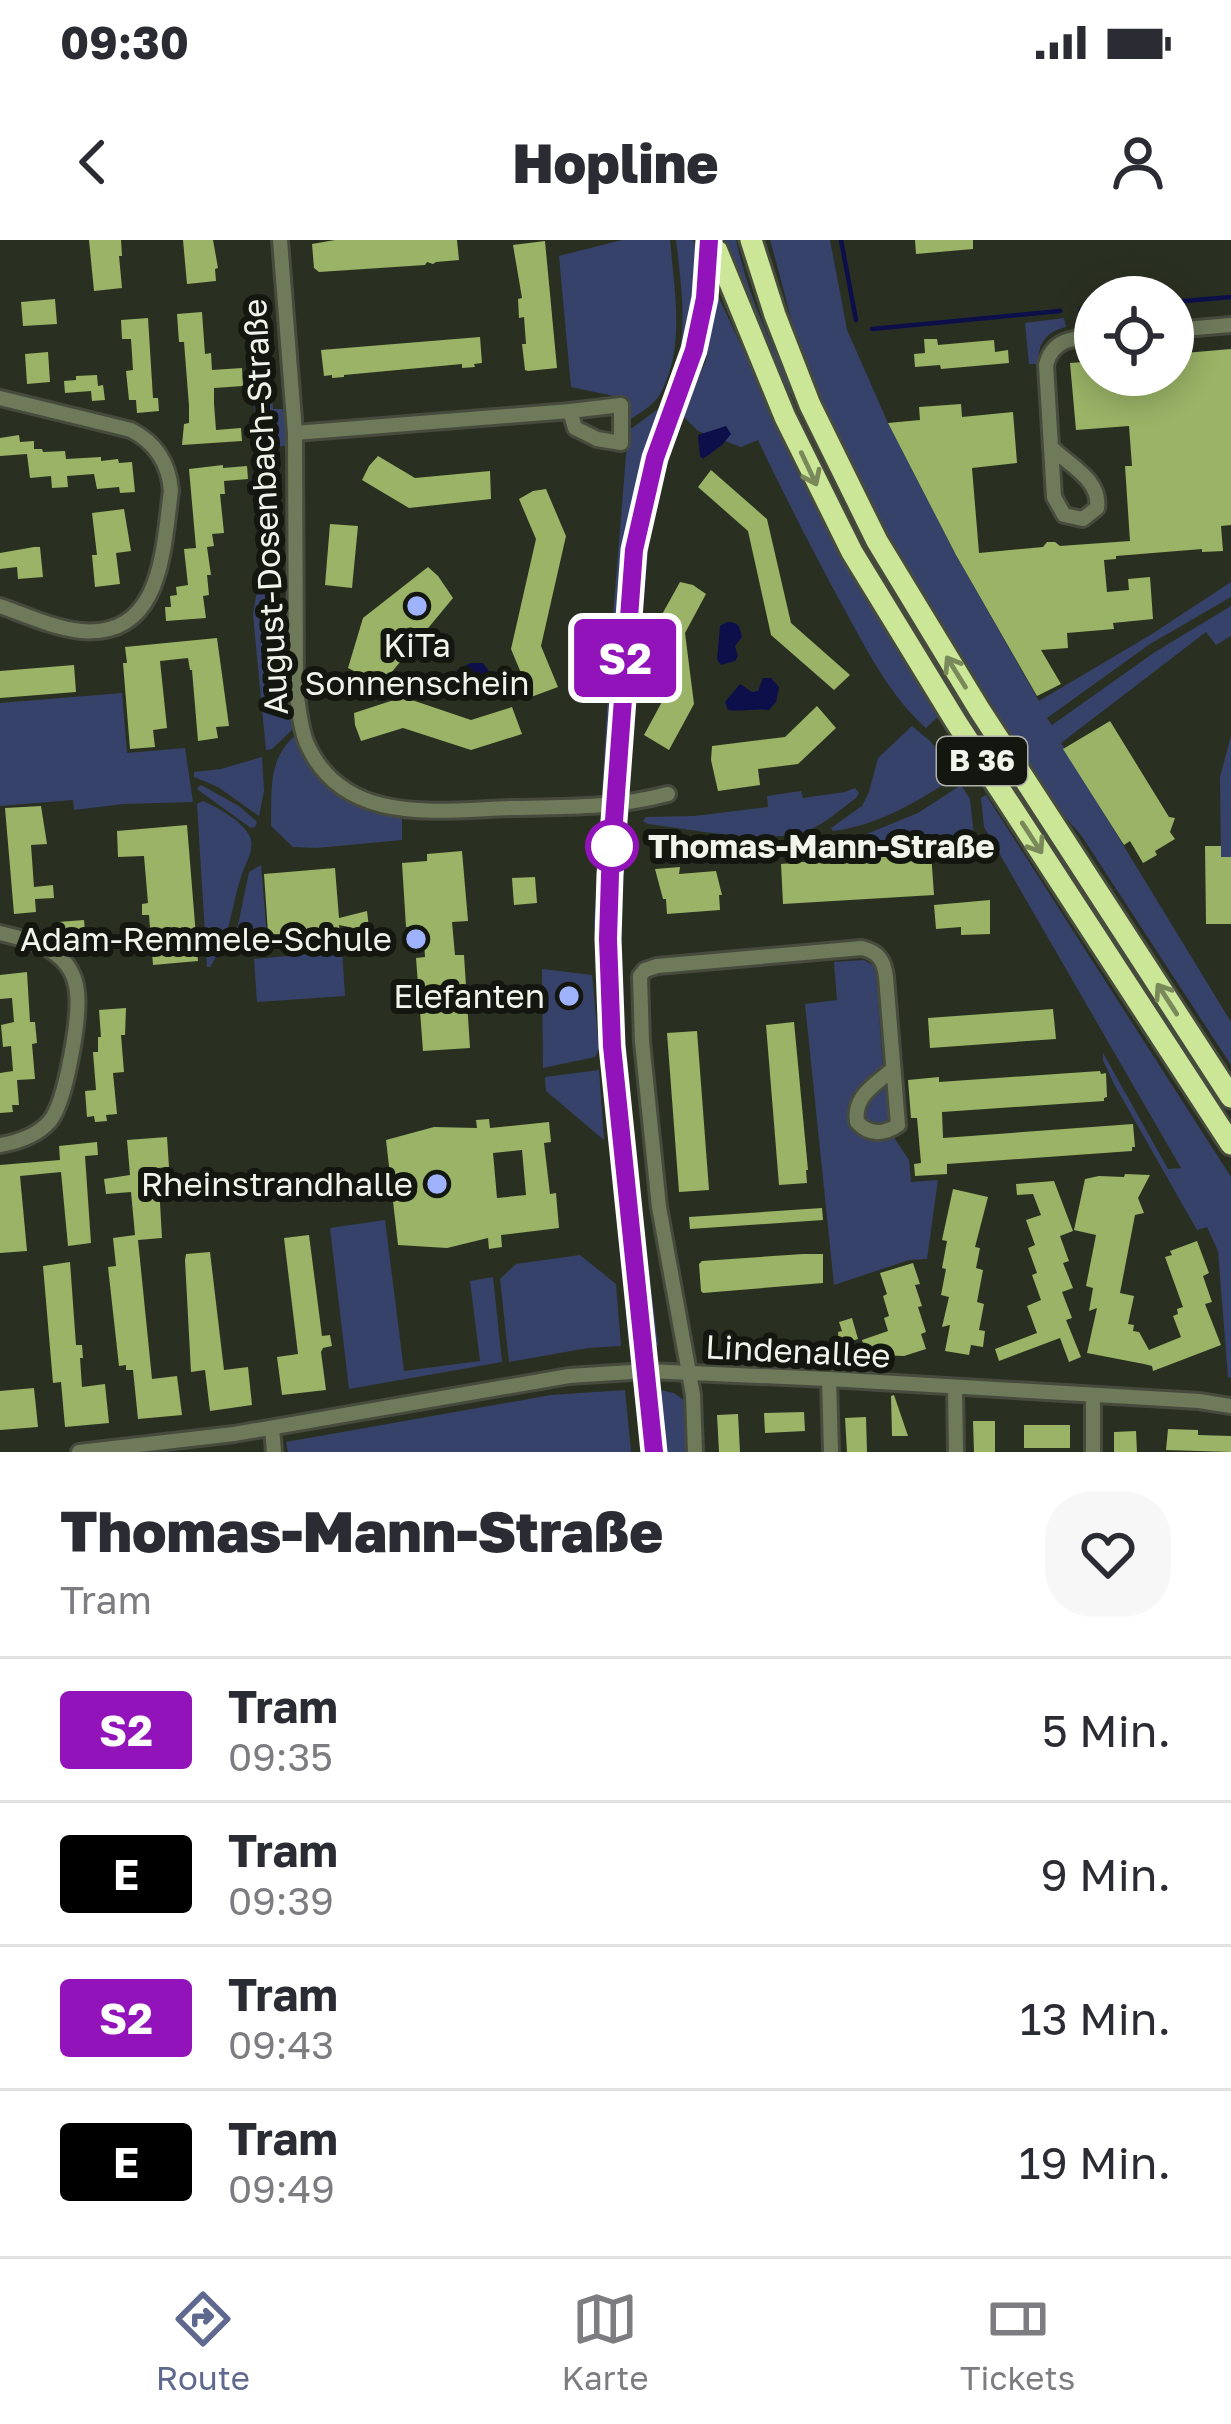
<!DOCTYPE html>
<html lang="de">
<meta charset="utf-8">
<style>
body{margin:0;font-family:"Golos Text",sans-serif;background:#f7f7f7;color:#2b2b33;height:100vh;display:flex;flex-direction:column;font-size:45px;white-space:nowrap}
*{box-sizing:border-box;margin:0}
p{font-size:39px;color:#7c7c81}
.icon{flex:none;width:66px;height:66px;fill:none;stroke:currentColor;stroke-width:2;stroke-linecap:round;stroke-linejoin:round}
.map{position:relative;height:1212px;overflow:hidden}
.details{display:flex;flex-direction:column;background:#fff;flex:1}
.details>*{flex:none}
.badge{padding:0 24px;border-radius:9px;font-size:42px;line-height:78px}
.buttons{position:absolute;left:1074px;top:36px;display:grid;gap:24px}
.buttons a{display:grid;place-items:center;width:120px;height:120px;border-radius:50%;background:#fff;box-shadow:0 6px 30px #0003;font-size:60px}
.map>.badge{position:absolute;translate:-50% -50%;box-shadow:0 0 0 6px #fff}
.round{display:grid;place-items:center;flex:none;width:126px;height:126px;border-radius:48px;background:#f7f7f7}
.overview{display:flex;align-items:center;justify-content:space-between;height:204px;padding:0 60px}
h1{font-size:57px;font-weight:800;line-height:90px}
ul{padding:0;list-style:none}
li{display:flex;align-items:center;gap:36px;height:144px;padding:0 60px;border-top:3px solid #e1e1e2}
li div{flex:1}
li b{display:block;font-size:45px}
li em{font-style:normal}
li .badge{min-width:132px;font-weight:700;text-align:center}
.status{display:flex;justify-content:space-between;align-items:center;height:84px;padding:0 60px;background:#fff;direction:ltr}
.status svg{height:33px;fill:currentColor}
header{display:flex;justify-content:space-between;align-items:center;height:156px;padding:0 60px;background:#fff;font-size:54px;font-weight:800}
.tabs{display:flex;justify-content:space-around;align-items:center;height:168px;border-top:3px solid #e1e1e2;background:#fff;font-size:33px;color:#7c7c81}
.tabs a{display:grid;justify-items:center;gap:6px}
.tabs .selected{color:#5f688e}
.map>svg:first-child{display:block}
.green{fill:#37426a}
.water{fill:#0d0f4b}
.lines{fill:none;stroke-linecap:round;stroke-linejoin:round}
.stream{stroke:#0d0f4b;stroke-width:4.5}
.building{fill:#9ab366;fill-rule:evenodd}
.minor-casing{stroke:#464b3d;stroke-width:20}
.highway-casing{stroke:#464b3d;stroke-width:27}
.minor{stroke:#6f7a5b;stroke-width:14}
.highway{stroke:#cbe697;stroke-width:21}
.tram{stroke:#a0a599;stroke-width:3}
.oneway{stroke:#79895a}
.line-casing{stroke:#fff;stroke-width:27}
.line{stroke:#9313ba;stroke-width:18}
.poi-dot{fill:#9fb3fd;stroke:#141710;stroke-width:4.5}
.stop-dot{fill:#fff;stroke:#9313ba;stroke-width:6}
.labels{text-anchor:middle;stroke-width:12;stroke-linejoin:round;paint-order:stroke}
.shield{fill:#141710;stroke:#aeb2a9;stroke-width:3}
.shield-label{font-size:30px;font-weight:bold;fill:#f0f4ea}
.street-label{font-size:33px;fill:#f0f4ea;stroke:#141710}
.poi-label{font-size:33px;fill:#f0f4ea;stroke:#141710;text-anchor:end}
.stop-label{font-size:33px;font-weight:bold;fill:#f0f4ea;stroke:#141710;text-anchor:start}
</style>
<div class="status"><b>09:30</b><svg viewBox="0 0 49 12"><path d="M0 12V9h3v3zM5 12V6h3v6zM10 12V3h3v9zM15 12V0h3v12zM26 1h20v11H26zM47 4h2v5h-2z"/></svg></div>
<header><svg class="icon" aria-label="back" viewBox="0 0 24 24"><path d="M15 5l-7 7 7 7"/></svg>Hopline<svg class="icon" aria-label="person" viewBox="0 0 24 24"><circle cx="12" cy="8" r="4"/><path d="M4 21q1-7 8-7t8 7"/></svg></header>
<div class="map">
<svg width="1231" height="1212" viewBox="0 0 1231 1212">
<rect width="100%" height="100%" fill="#2a3021"/>
<g class="green">
<path d="M 622,0 L 670,0 C 674,50 686,107 660,154 C 654,165 641,172 631,179 L 628,159 L 571,147 L 559,16 Z"/>
<path d="M 676,0 L 693,0 L 704,25 L 702,55 L 690,115 L 680,141 L 674,139 C 688,89 682,51 676,0 Z"/>
<path d="M 720,0 L 736,0 C 748,55 770,103 795,153 L 785,154 Z"/>
<path d="M 770,0 L 830,0 L 847,90 L 888,183 L 956,315 L 1039,461 L 1152,394 L 1231,342 L 1231,357 L 1150,404 L 1047,478 L 1052,485 L 1155,412 L 1231,366 L 1231,396 L 1216,405 L 1206,392 L 1061,503 L 1231,782 L 1231,825 L 1081,595 L 1050,560 C 967,430 878,300 817,157 C 796,107 785,52 770,0 Z"/>
<path d="M 717,54 L 813,259 L 881,381 L 941,474 L 926,488 C 891,457 869,414 847,374 C 816,317 786,259 758,200 L 741,207 L 698,191 L 683,176 L 662,234 L 649,302 L 627,545 L 612,544 L 623,391 L 613,376 L 628,191 L 658,169 L 664,160 L 671,162 L 675,153 L 689,160 L 706,120 Z"/>
<polygon points="266,59 273,169 285,169 288,206 258,207 245,60"/>
<path d="M 1064,78 L 1066,87 C 1045,92 1038,104 1038,124 L 1029,124 L 1025,83 Z"/>
<polygon points="265,216 279,218 279,374 293,489 272,509 266,510 253,375 269,276"/>
<polygon points="612,386 616,394 605,553 602,553"/>
<polygon points="122,453 127,513 185,508 193,562 123,564 74,570 73,560 0,566 0,463"/>
<path d="M 912,486 L 930,501 L 957,536 C 918,561 880,585 833,591 L 831,588 L 862,566 L 869,552 L 878,518 Z"/>
<path d="M 296,495 C 323,545 345,566 402,576 L 402,600 L 316,608 L 293,607 L 271,586 C 272,551 267,519 296,495 Z"/>
<polygon points="1231,496 1231,617 1221,617 1220,537"/>
<polygon points="262,517 264,551 259,576 218,547 194,537 194,532 221,529"/>
<polygon points="201,545 239,566 257,582 255,587 251,588 198,550 197,548"/>
<polygon points="961,545 970,559 974,597 832,608 918,573"/>
<path d="M 855,548 L 859,553 L 856,558 C 841,569 826,583 809,590 C 770,606 691,589 648,584 L 643,581 L 646,577 L 694,576 L 768,567 L 767,556 L 801,551 L 803,558 L 845,552 Z"/>
<polygon points="986,555 1231,937 1231,1138 1228,1137 1218,1011 1207,987 1197,990 1114,844 1103,820 1103,813 1168,929 1181,928 984,587 981,558"/>
<path d="M 203,561 C 217,567 244,582 250,597 C 255,609 246,622 242,634 C 230,670 232,693 210,727 L 207,727 L 197,564 Z"/>
<path d="M 610,584 L 609,601 L 621,602 C 613,771 638,938 658,1105 L 629,1106 L 604,818 L 611,816 L 611,805 L 604,804 L 594,682 L 603,585 Z"/>
<polygon points="261,625 268,709 253,710 230,705 238,685 249,632"/>
<polygon points="342,711 345,756 257,762 254,719"/>
<path d="M 864,720 L 873,725 L 876,732 L 883,829 C 874,838 859,846 853,858 C 837,888 869,901 893,896 L 909,920 L 911,942 L 938,940 L 927,1019 L 909,1020 L 834,1045 L 805,764 L 837,760 L 834,722 Z"/>
<polygon points="542,729 592,735 599,809 595,817 543,828"/>
<polygon points="599,830 604,900 546,851 545,837"/>
<polygon points="891,842 892,877 878,885 869,883 863,876 865,863 887,843"/>
<polygon points="385,980 404,1131 480,1121 470,1041 493,1037 502,1122 349,1149 330,988"/>
<polygon points="580,1015 616,1044 621,1106 588,1108 509,1122 500,1039 516,1024"/>
<polygon points="625,1150 631,1212 288,1212 286,1202 551,1155"/>
<polygon points="660,1150 674,1153 685,1161 688,1212 640,1212 636,1151"/>
</g>
<g class="water">
<polygon points="726,186 731,194 722,205 703,219 700,216 698,195"/>
<path d="M 727,382 C 739,382 740,387 742,397 L 735,406 L 738,416 L 735,421 L 721,425 L 717,420 L 720,386 Z"/>
<polygon points="471,423 483,423 489,431 489,442 470,451 458,443 457,430"/>
<path d="M 763,438 L 771,438 L 779,447 L 776,462 L 769,470 C 755,468 743,472 728,470 L 725,462 L 740,444 L 752,452 L 758,451 Z"/>
</g>
<g class="lines">
<g class="stream">
<polyline points="841,0 856,80"/>
<polyline points="1173,62 1231,57"/>
<polyline points="1081,69 1095,68"/>
<polyline points="872,89 1060,71"/>
</g>
</g>
<g class="building">
<polygon points="89,0 121,0 122,16 119,16 122,48 94,51"/>
<polygon points="183,0 213,0 218,28 215,29 216,41 187,44"/>
<polygon points="335,0 457,0 459,20 436,22 433,24 427,22 425,25 319,32 314,28 312,4"/>
<polygon points="915,0 973,0 973,9 916,14"/>
<polygon points="545,1 557,128 528,131 525,130 522,104 526,104 524,77 519,78 518,59 522,58 513,5"/>
<polygon points="55,59 57,84 23,86 21,62"/>
<polygon points="202,72 205,114 211,113 212,130 242,128 243,146 214,148 214,164 216,190 241,188 242,201 182,205 184,184 189,183 189,166 184,102 179,102 177,74"/>
<polygon points="148,78 153,158 158,158 159,171 137,173 136,160 129,160 126,131 133,130 131,99 122,99 121,80"/>
<polygon points="480,97 482,123 474,124 475,127 462,128 462,124 344,135 344,137 332,138 332,135 324,136 321,110"/>
<polygon points="924,99 937,99 938,105 994,100 995,112 1008,110 1009,123 941,129 940,125 915,127 914,114 925,113"/>
<polygon points="1231,109 1231,285 1221,286 1223,311 1202,312 1202,309 1116,316 1116,319 1104,320 1107,352 1129,350 1128,339 1150,337 1153,379 1113,383 1114,389 1067,393 1068,408 1041,410 1061,444 1037,456 956,315 888,183 920,180 919,167 961,164 962,177 1013,172 1017,223 972,228 979,313 1043,307 1047,302 1055,302 1060,306 1130,301 1125,226 1132,226 1129,186 1076,190 1070,123 1095,121 1095,135 1173,135 1173,114"/>
<polygon points="48,112 50,142 27,144 25,114"/>
<polygon points="97,135 98,146 103,145 105,160 92,161 91,151 65,153 64,141 76,140 76,136"/>
<polygon points="19,195 20,202 34,201 34,209 42,209 43,212 65,211 66,219 101,217 101,221 118,219 119,223 132,222 135,252 120,253 119,247 97,249 94,234 67,236 68,247 52,248 51,236 30,238 27,214 0,216 0,198"/>
<polygon points="378,216 415,238 490,231 491,259 409,268 362,240 369,226"/>
<polygon points="223,225 223,228 247,226 248,239 224,241 225,254 220,254 224,293 212,294 214,306 207,307 211,335 207,335 209,355 203,356 206,378 166,381 165,367 171,367 170,356 177,355 176,347 188,345 184,309 196,308 189,229"/>
<polygon points="711,230 767,279 791,383 850,435 834,450 771,395 748,291 698,247"/>
<polygon points="546,249 566,296 541,406 558,447 531,457 511,409 536,299 519,259 533,251"/>
<polygon points="124,269 131,311 116,313 120,344 95,347 92,315 97,315 92,273"/>
<polygon points="330,284 358,286 352,348 325,345"/>
<polygon points="34,307 40,307 43,337 18,339 17,327 0,329 0,313"/>
<polygon points="428,327 438,336 453,358 386,439 360,434 348,428 363,378"/>
<polygon points="680,342 693,345 706,354 685,393 694,464 669,510 644,495 664,458 655,387"/>
<polygon points="217,398 229,486 216,487 218,498 198,501 192,430 190,430 188,418 160,421 167,488 153,490 155,507 130,509 123,423 127,423 125,407"/>
<polygon points="74,425 76,452 0,458 0,431"/>
<polygon points="403,457 471,480 512,467 522,494 471,510 403,488 361,501 355,485 354,473"/>
<polygon points="817,466 836,488 798,524 758,529 760,545 718,551 711,520 712,506 785,497"/>
<polygon points="1110,481 1169,577 1175,578 1170,592 1175,599 1155,611 1157,615 1143,623 1130,601 1124,605 1063,509"/>
<polygon points="41,566 47,604 31,605 34,647 53,645 54,658 35,659 36,672 14,674 5,568"/>
<polygon points="187,585 198,721 153,725 149,675 142,675 142,664 148,663 144,616 118,617 117,591"/>
<polygon points="1205,606 1221,606 1221,617 1231,617 1231,684 1206,684"/>
<polygon points="462,611 468,681 452,682 455,715 464,715 470,808 423,811 416,718 425,717 423,686 406,687 402,623 427,621 427,614"/>
<polygon points="931,612 934,655 783,664 781,624 836,619 836,616 850,615 850,618"/>
<polygon points="680,627 679,634 716,631 722,655 719,655 720,670 667,674 666,659 663,659 655,629"/>
<polygon points="335,628 339,678 367,671 369,688 363,690 339,685 341,702 269,707 264,634"/>
<polygon points="535,637 537,663 514,665 512,638"/>
<polygon points="990,660 990,694 961,695 961,687 936,689 934,665"/>
<polygon points="84,680 85,692 59,695 58,682"/>
<polygon points="27,732 30,782 35,782 37,803 32,804 35,839 17,840 19,865 12,865 13,872 0,873 0,833 13,831 11,806 3,807 1,785 14,782 12,758 0,759 0,735"/>
<polygon points="126,768 125,795 121,795 124,832 113,833 117,874 106,875 107,881 95,882 94,876 87,877 85,851 96,850 93,812 98,812 98,797 101,797 99,770"/>
<polygon points="1053,769 1056,799 930,808 928,778"/>
<polygon points="794,782 808,930 806,930 807,943 779,945 766,785"/>
<polygon points="697,791 709,950 679,952 667,793"/>
<polygon points="1100,831 1101,834 1106,833 1107,857 1104,858 1104,861 942,872 943,898 1133,884 1135,907 1132,907 1132,911 947,924 947,934 915,936 914,924 921,923 917,878 911,878 908,840 939,837 939,842"/>
<path d="M 489,879 L 490,888 L 549,882 L 551,902 L 544,903 L 550,954 L 556,953 L 559,988 L 501,995 L 502,1007 L 489,1009 L 488,998 L 447,1008 L 398,1005 L 386,900 L 434,887 L 477,888 L 476,880 ZM 522,910 L 526,955 L 497,958 L 493,913 Z"/>
<polygon points="167,897 169,927 158,928 162,998 138,1000 152,1139 177,1136 182,1175 138,1179 133,1130 126,1130 126,1125 119,1126 108,1027 116,1026 113,998 135,995 131,952 106,954 104,939 130,935 127,900"/>
<polygon points="97,902 98,915 85,916 91,1003 68,1006 61,932 20,936 27,1011 0,1013 0,925 60,920 59,906"/>
<polygon points="1125,934 1150,935 1138,958 1144,973 1135,975 1120,1053 1134,1056 1128,1084 1134,1085 1133,1091 1139,1092 1149,1110 1181,1097 1173,1076 1178,1074 1177,1069 1183,1067 1165,1017 1172,1015 1170,1011 1197,1001 1209,1033 1203,1036 1212,1062 1205,1064 1221,1105 1153,1131 1152,1126 1144,1124 1087,1113 1097,1068 1089,1071 1093,1048 1086,1046 1096,995 1074,990 1085,939 1099,936 1124,937"/>
<polygon points="1054,941 1073,991 1060,996 1069,1021 1063,1023 1073,1048 1062,1052 1072,1078 1066,1080 1081,1117 1069,1122 1060,1098 999,1121 995,1109 1037,1093 1027,1066 1041,1060 1032,1035 1037,1033 1028,1008 1035,1005 1026,980 1041,975 1033,954 1017,955 1016,944"/>
<polygon points="953,949 988,957 975,1007 980,1008 976,1028 983,1030 977,1062 984,1064 979,1090 985,1091 983,1107 971,1105 969,1115 945,1111 950,1085 942,1087 949,1057 941,1055 946,1029 942,1028 947,1001 942,1000"/>
<polygon points="822,968 823,980 690,989 689,977"/>
<polygon points="309,995 322,1096 330,1095 332,1106 323,1108 321,1112 326,1150 282,1155 277,1117 298,1114 284,998"/>
<polygon points="210,1012 224,1130 248,1127 252,1165 210,1171 205,1130 191,1132 185,1020 186,1014"/>
<polygon points="803,1014 823,1014 823,1043 703,1053 701,1051 699,1024 702,1021"/>
<polygon points="70,1022 76,1105 82,1105 83,1118 80,1118 82,1147 105,1144 109,1183 65,1187 61,1142 53,1143 43,1026"/>
<polygon points="913,1023 920,1044 915,1045 922,1066 918,1067 926,1092 921,1094 926,1109 904,1116 875,1115 874,1112 866,1114 862,1100 888,1091 884,1078 889,1076 883,1056 887,1054 880,1033"/>
<polygon points="852,1078 858,1099 839,1105 838,1092 842,1091 839,1082"/>
<polygon points="34,1148 38,1187 0,1190 0,1151"/>
<polygon points="894,1155 908,1196 892,1196 891,1156"/>
<polygon points="804,1172 805,1191 765,1193 764,1173"/>
<polygon points="738,1174 740,1212 719,1212 717,1175"/>
<polygon points="866,1177 867,1212 847,1212 845,1178"/>
<polygon points="973,1181 995,1181 995,1212 974,1212"/>
<rect x="1024" y="1185" width="46" height="23"/>
<polygon points="1168,1189 1198,1190 1198,1195 1231,1196 1231,1212 1166,1210"/>
<polygon points="1136,1191 1137,1212 1114,1212 1114,1192"/>
</g>
<g class="lines">
<defs>
<g id="minor">
<path d="M 280,0 L 295,193 L 296,450 C 299,468 300,488 307,504 C 344,587 440,570 512,568 C 566,567 615,568 668,554"/>
<polyline points="1173,90 1231,85"/>
<path d="M 0,158 L 131,190 C 156,203 169,224 171,251 C 163,308 163,398 81,391 C 53,388 26,375 0,366"/>
<polygon points="621,165 621,203 597,199 575,188 570,171"/>
<polyline points="295,193 570,171"/>
<path d="M 1052,208 C 1070,226 1101,240 1097,268 L 1083,279 L 1064,275 L 1054,257 L 1046,125 C 1052,100 1072,98 1095,96"/>
<path d="M 0,693 C 25,699 50,704 67,725 C 73,733 76,742 77,752 C 80,778 66,861 50,881 C 38,895 18,902 0,905"/>
<polyline points="829,1139 831,1212"/>
<polyline points="955,1147 956,1212"/>
<polyline points="272,1188 274,1212"/>
<polyline points="79,1212 234,1194 569,1136 647,1131 829,1139 1199,1161 1231,1166"/>
<path d="M 695,1212 L 693,1155 L 659,967 L 642,802 L 640,736 L 645,730 L 657,726 L 862,708 C 879,712 884,721 886,737 L 898,885 C 883,895 869,895 857,882 C 853,856 875,845 893,829"/>
<polyline points="1093,1212 1093,1155"/>
</g>
<g id="highway">
<polyline points="751,0 775,75 810,165 877,301 979,469 1231,857"/>
<polyline points="717,11 785,177 852,312 956,482 1231,904"/>
</g>
</defs>
<use href="#minor" class="minor-casing"/>
<use href="#highway" class="highway-casing"/>
<use href="#minor" class="minor"/>
<use href="#highway" class="highway"/>
<polyline class="tram" points="662,1212 620,797 616,701 617,637 642,312 655,245 694,136 709,84 714,60 717,0"/>
</g>
<defs><path id="oneway-shaft" d="M-6 0H5M1.5-3L5.5 0L1.5 3" fill="none" stroke-width="1.6" stroke-linecap="round" stroke-linejoin="round" transform="scale(3)"/></defs>
<g class="oneway">
<use href="#oneway-shaft" transform="translate(809 229) rotate(65)"/>
<use href="#oneway-shaft" transform="translate(956 432) rotate(-122)"/>
<use href="#oneway-shaft" transform="translate(1032 598) rotate(57)"/>
<use href="#oneway-shaft" transform="translate(1167 759) rotate(-123)"/>
</g>
<g class="lines">
<defs>
<polyline id="line" points="654,1212 612,806 608,699 610,635 634,310 655,218 694,110 705,58 709,0"/>
</defs>
<use href="#line" class="line-casing"/>
<use href="#line" class="line"/>
</g>
<g class="poi-dot">
<circle cx="417" cy="366" r="12"/>
<circle cx="416" cy="699" r="12"/>
<circle cx="569" cy="756" r="12"/>
<circle cx="437" cy="944" r="12"/>
</g>
<circle class="stop-dot" cx="612" cy="606" r="24"/>
<g class="labels">
<rect class="shield" x="937" y="497" width="90" height="48" rx="9"/>
<g class="shield-label">
<text x="982" y="531">B 36</text>
</g>
<g class="street-label">
<text transform="translate(265 267) rotate(-93)" y="12">August-Dosenbach-Straße</text>
<text transform="translate(798 1111) rotate(3)" y="12">Lindenallee</text>
</g>
<g class="poi-label">
<text x="417" y="417" text-anchor="middle">KiTa<tspan x="417" dy="38">Sonnenschein</tspan></text>
<text x="392" y="711">Adam-Remmele-Schule</text>
<text x="545" y="768">Elefanten</text>
<text x="413" y="956">Rheinstrandhalle</text>
</g>
<g class="stop-label">
<text x="648" y="618">Thomas-Mann-Straße</text>
</g>
</g>
</svg>
<div class="buttons">
<a><svg class="icon" aria-label="locate" viewBox="0 0 24 24"><circle cx="12" cy="12" r="6"/><path d="M12 2v4M12 18v4M2 12h4M18 12h4"/></svg></a>
</div>
<b class="badge" style="left:625px;top:418px;background:#9313ba;color:#fff">S2</b>
</div>
<section class="details">
<div class="overview"><div><h1>Thomas-Mann-Straße</h1><p>Tram</p></div><a class="round"><svg class="icon" aria-label="heart" viewBox="0 0 24 24"><path d="M12 20l-8-8c-3-5 5-10 8-4 3-6 11-1 8 4z"/></svg></a></div>
<ul>
<li><span class="badge" style="background:#9313ba;color:#fff">S2</span><div><b>Tram</b><p>09:35</p></div><em>5 Min.</em></li>
<li><span class="badge" style="background:#000;color:#fff">E</span><div><b>Tram</b><p>09:39</p></div><em>9 Min.</em></li>
<li><span class="badge" style="background:#9313ba;color:#fff">S2</span><div><b>Tram</b><p>09:43</p></div><em>13 Min.</em></li>
<li><span class="badge" style="background:#000;color:#fff">E</span><div><b>Tram</b><p>09:49</p></div><em>19 Min.</em></li>
</ul>
</section>
<nav class="tabs">
<a class="selected"><svg class="icon" aria-label="directions" viewBox="0 0 24 24"><path d="M12 3l9 9-9 9-9-9zM9 14v-3h6M13 9l2 2-2 2"/></svg>Route</a>
<a><svg class="icon" aria-label="map" viewBox="0 0 24 24"><path d="M3 6l6-2 6 2 6-2v14l-6 2-6-2-6 2zM9 4v14M15 6v14"/></svg>Karte</a>
<a><svg class="icon" aria-label="tickets" viewBox="0 0 24 24"><path d="M3 7h18v10H3zM15 7v10"/></svg>Tickets</a>
</nav>
